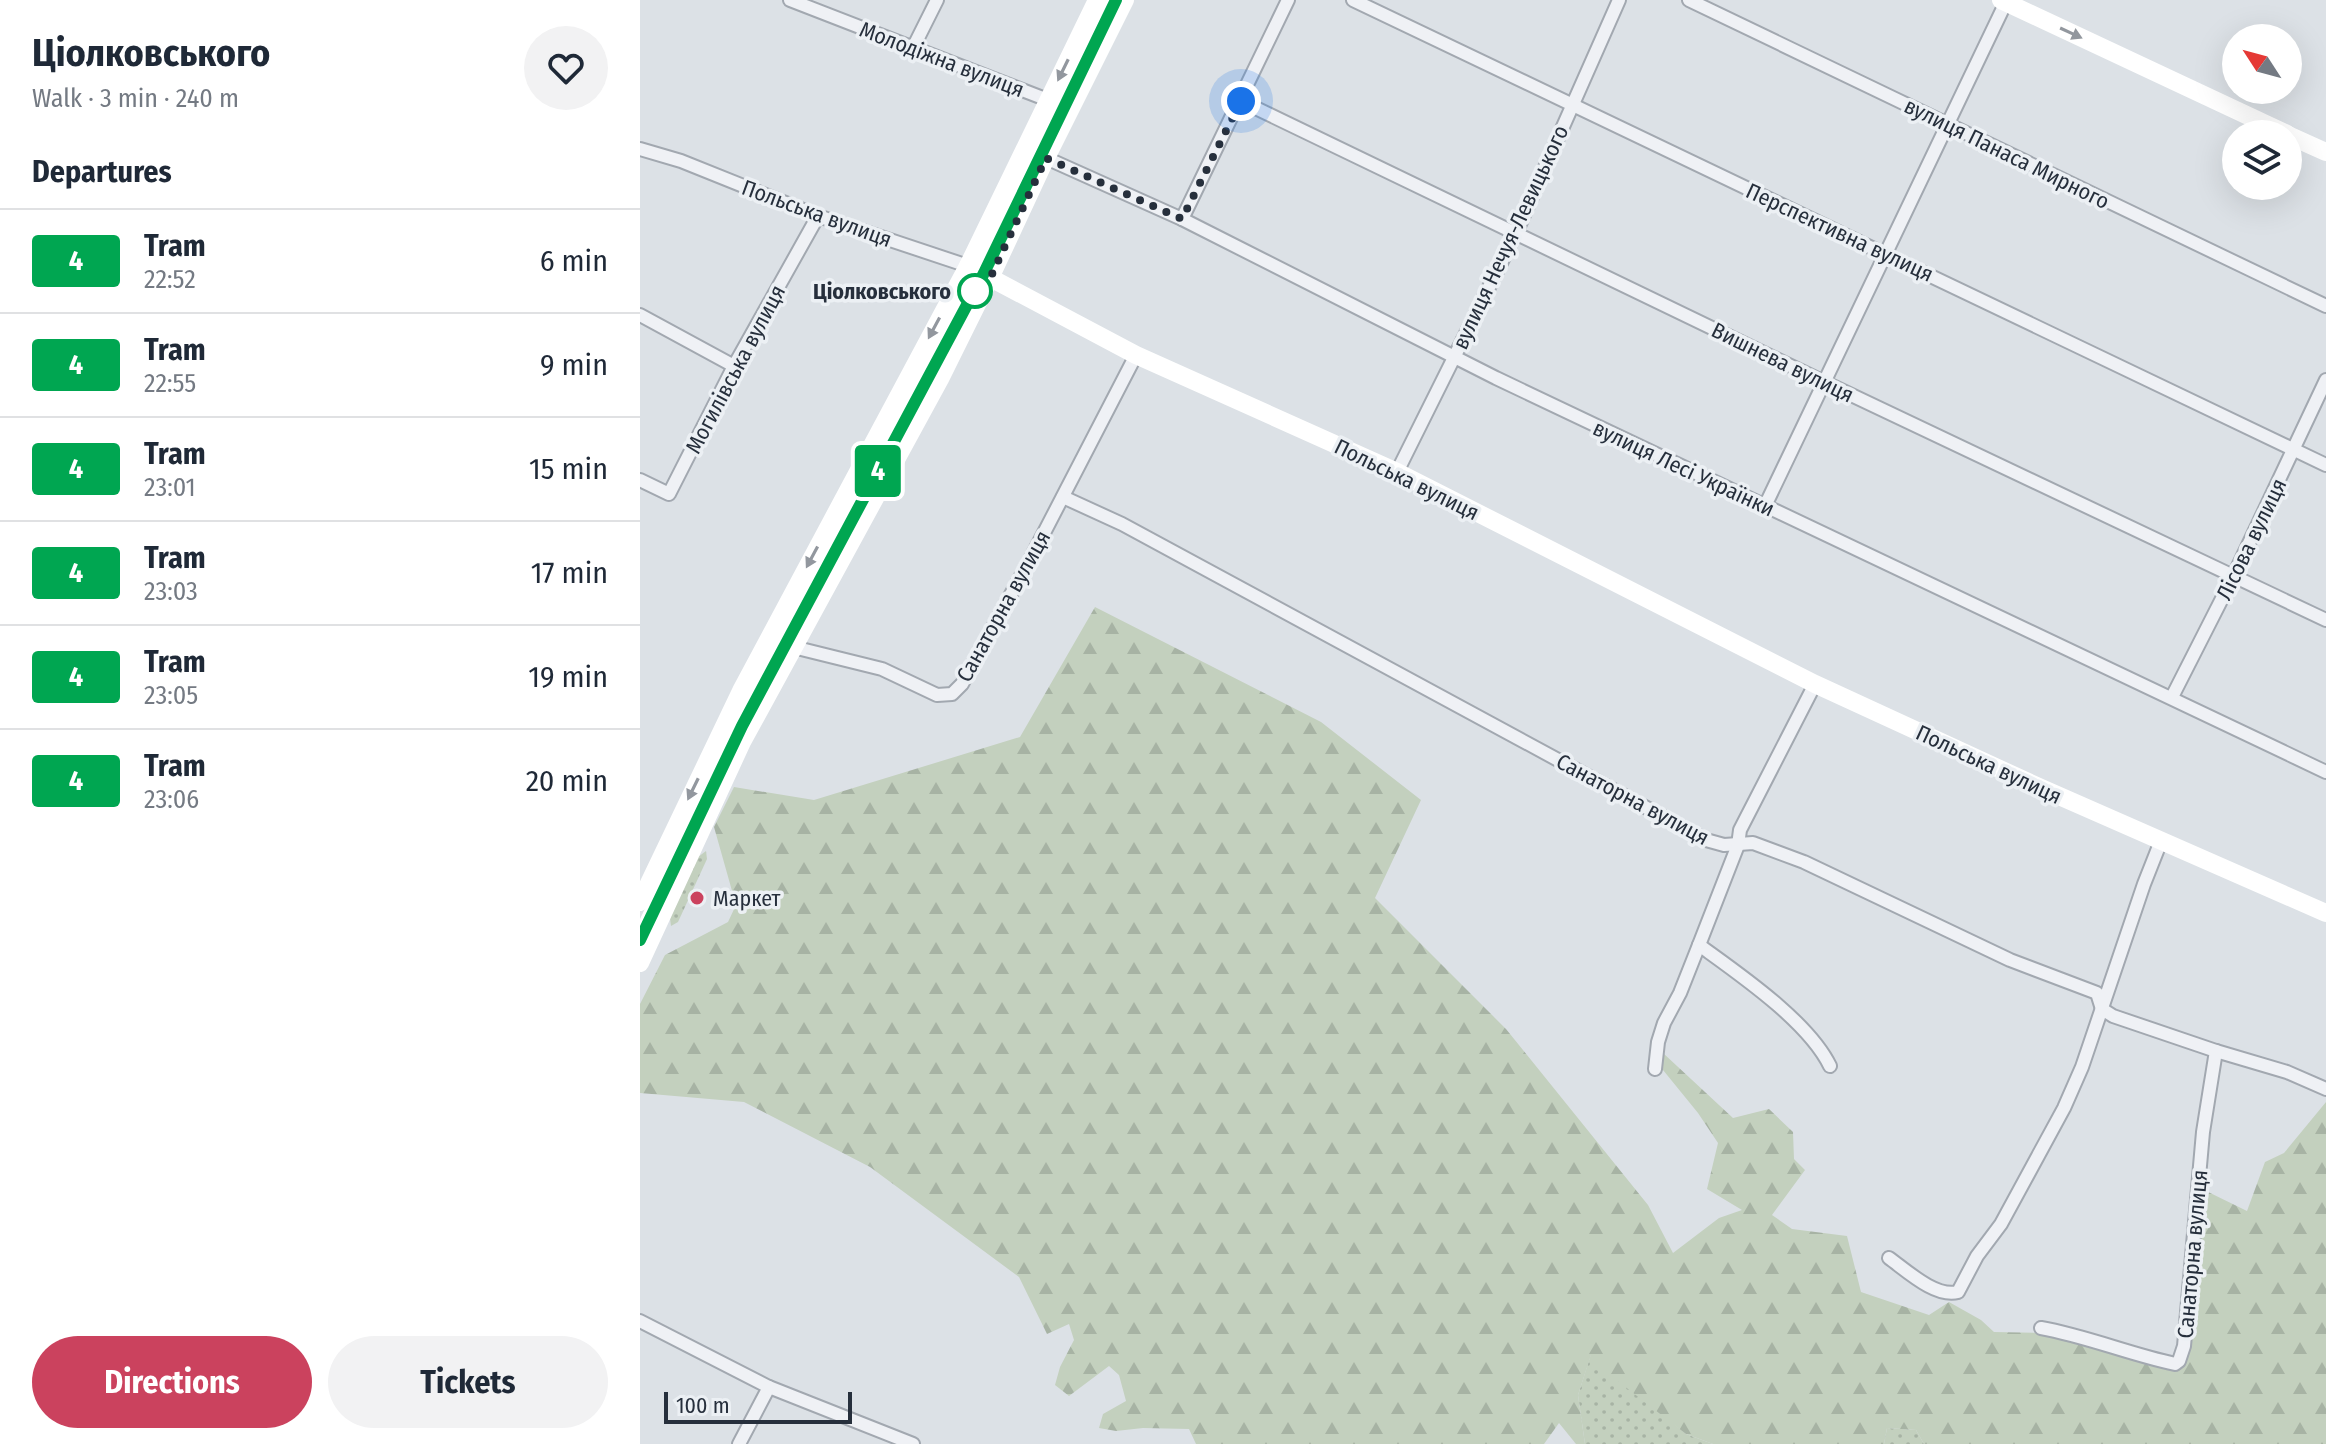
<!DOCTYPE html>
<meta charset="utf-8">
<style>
body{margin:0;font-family:"Fira Sans Condensed",sans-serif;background:#f2f2f3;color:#1f2937;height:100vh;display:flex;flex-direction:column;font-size:30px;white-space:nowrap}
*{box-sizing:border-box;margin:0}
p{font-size:26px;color:#747a83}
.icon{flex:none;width:44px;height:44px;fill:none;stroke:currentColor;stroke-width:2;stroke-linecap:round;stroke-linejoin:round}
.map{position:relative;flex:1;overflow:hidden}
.drawer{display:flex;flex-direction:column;background:#fff;width:640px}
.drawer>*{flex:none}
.badge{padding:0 16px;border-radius:6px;font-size:28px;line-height:52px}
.needle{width:52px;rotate:306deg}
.buttons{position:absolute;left:1582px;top:24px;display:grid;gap:16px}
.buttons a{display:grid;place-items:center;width:80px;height:80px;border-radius:50%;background:#fff;box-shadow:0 8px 32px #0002;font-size:40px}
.scale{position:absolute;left:24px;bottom:20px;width:188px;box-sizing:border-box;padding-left:8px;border:4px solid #262f3c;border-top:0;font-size:22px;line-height:28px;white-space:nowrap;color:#262f3c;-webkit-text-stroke:6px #ecf0f4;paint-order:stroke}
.you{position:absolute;width:40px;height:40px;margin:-20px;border:6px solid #fff;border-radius:50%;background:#1a73e8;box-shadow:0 0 0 12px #1a73e833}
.map>.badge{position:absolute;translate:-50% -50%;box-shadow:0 0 0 4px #fff}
h2{padding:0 32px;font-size:30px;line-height:72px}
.round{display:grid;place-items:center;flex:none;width:84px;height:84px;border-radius:42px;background:#f2f2f3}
.head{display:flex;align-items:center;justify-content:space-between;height:136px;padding:0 32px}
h1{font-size:38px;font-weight:700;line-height:60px}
.button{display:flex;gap:16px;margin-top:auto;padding:16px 32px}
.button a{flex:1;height:92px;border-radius:48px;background:#cb425e;color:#fff;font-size:32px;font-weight:700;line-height:92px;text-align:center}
.button a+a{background:#f2f2f3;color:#1f2937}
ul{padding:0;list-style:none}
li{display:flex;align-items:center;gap:24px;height:104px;padding:0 32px;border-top:2px solid #e0e1e3}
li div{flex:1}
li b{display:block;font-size:30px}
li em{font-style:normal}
li .badge{min-width:88px;font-weight:700;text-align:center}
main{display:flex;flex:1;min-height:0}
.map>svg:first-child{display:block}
.grass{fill:url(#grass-dots)}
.forest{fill:url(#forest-firs)}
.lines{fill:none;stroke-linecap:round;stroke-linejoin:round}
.street-casing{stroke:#a2a8b0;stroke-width:16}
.street{stroke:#eff1f5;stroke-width:12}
.secondary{stroke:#fff;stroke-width:18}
.tram{stroke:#76818f;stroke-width:2}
.oneway{fill:#92979e}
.line-casing{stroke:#fff;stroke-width:18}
.line{stroke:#00a651;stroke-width:12}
.walk{stroke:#262f3c;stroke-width:8;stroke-dasharray:0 14.4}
.stop-dot{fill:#fff;stroke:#00a651;stroke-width:4}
.poi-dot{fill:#cb425e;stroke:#ecf0f4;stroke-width:3}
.labels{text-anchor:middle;stroke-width:7;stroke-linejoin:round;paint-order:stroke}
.street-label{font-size:22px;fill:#262f3c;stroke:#ecf0f4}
.stop-label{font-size:22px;font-weight:bold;fill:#262f3c;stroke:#ecf0f4;text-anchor:end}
.poi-label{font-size:22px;fill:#262f3c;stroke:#ecf0f4;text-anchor:start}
</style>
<main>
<section class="drawer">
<div class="head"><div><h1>Ціолковського</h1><p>Walk · 3 min · 240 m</p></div><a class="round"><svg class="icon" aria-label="heart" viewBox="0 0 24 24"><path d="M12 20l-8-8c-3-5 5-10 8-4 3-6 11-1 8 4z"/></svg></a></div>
<h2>Departures</h2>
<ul>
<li><span class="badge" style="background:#00a651;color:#fff">4</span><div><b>Tram</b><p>22:52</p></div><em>6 min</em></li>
<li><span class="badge" style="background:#00a651;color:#fff">4</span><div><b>Tram</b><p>22:55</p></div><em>9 min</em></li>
<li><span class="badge" style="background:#00a651;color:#fff">4</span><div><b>Tram</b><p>23:01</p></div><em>15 min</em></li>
<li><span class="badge" style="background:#00a651;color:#fff">4</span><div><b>Tram</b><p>23:03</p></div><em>17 min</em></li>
<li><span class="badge" style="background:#00a651;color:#fff">4</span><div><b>Tram</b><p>23:05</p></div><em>19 min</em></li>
<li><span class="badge" style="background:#00a651;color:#fff">4</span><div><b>Tram</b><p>23:06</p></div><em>20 min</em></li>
</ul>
<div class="button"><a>Directions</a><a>Tickets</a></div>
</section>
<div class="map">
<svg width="1686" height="1444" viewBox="0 0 1686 1444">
<defs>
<pattern id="grass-dots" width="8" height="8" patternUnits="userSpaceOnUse" patternTransform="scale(2)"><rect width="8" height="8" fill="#c3d0be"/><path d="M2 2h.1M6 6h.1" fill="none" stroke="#a7b3a4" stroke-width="1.8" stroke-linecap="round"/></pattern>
<pattern id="forest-firs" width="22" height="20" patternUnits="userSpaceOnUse" patternTransform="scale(2)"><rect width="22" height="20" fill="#c3d0be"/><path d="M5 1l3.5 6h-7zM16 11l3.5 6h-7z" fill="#a7b3a4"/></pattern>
</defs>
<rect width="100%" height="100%" fill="#dce1e6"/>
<g class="grass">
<polygon points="66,851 67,859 38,922 31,926 30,918 58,857"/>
<polygon points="951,1354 1046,1434 1073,1444 945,1444 938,1395"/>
<polygon points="1247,1428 1276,1430 1284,1444 1244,1444"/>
</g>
<polygon class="forest" points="455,607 681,722 781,800 735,898 866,1029 1008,1205 1033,1253 1079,1218 1102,1210 1067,1189 1078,1143 1058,1113 1023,1070 1023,1053 1093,1118 1129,1109 1153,1132 1154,1159 1165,1170 1132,1215 1152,1229 1207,1236 1221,1292 1289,1315 1309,1302 1341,1320 1354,1332 1400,1333 1514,1363 1543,1363 1560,1188 1607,1211 1625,1162 1644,1153 1686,1102 1686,1444 1284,1444 1276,1430 1247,1428 1244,1444 1073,1444 1046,1434 979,1382 951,1355 938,1395 945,1444 936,1444 919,1423 904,1444 556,1444 549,1429 503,1428 476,1431 459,1428 463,1414 486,1401 479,1375 469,1366 429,1396 415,1385 420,1367 434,1340 429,1324 407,1334 379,1277 230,1167 104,1102 0,1093 0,1004 25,955 88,922 96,905 74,827 94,787 174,800 380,737"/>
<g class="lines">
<defs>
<g id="street">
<polyline points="150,0 408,100"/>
<polyline points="713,0 1686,465"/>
<polyline points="1049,0 1686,306"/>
<polyline points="273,48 297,0"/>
<polyline points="601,101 1184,382 1686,620"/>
<polyline points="0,149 41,161 178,216 328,266"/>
<polyline points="406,158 542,219 856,378 1686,772"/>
<polyline points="542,219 648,0"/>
<polyline points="0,315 94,366"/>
<polyline points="757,472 876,233 979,0"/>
<polyline points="0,480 29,494 94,366 178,216"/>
<polyline points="423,497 482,524 1066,840 1084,845 1113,843 1164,862 1370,960 1457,993 1462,1009 1473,1016 1576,1051 1647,1072 1686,1089"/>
<polyline points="1125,506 1367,0"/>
<polyline points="153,647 242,669 297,695 312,694 322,684 392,556 496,355"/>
<path d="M 1175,684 L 1100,830 L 1098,845 L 1059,945 C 1099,974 1168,1021 1190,1066"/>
<polyline points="1532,697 1594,575 1686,380"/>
<polyline points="1015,1069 1018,1042 1024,1023 1040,993 1059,945"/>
<path d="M 1249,1258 C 1267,1271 1296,1298 1318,1292 L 1337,1256 L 1361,1224 L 1424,1108 L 1442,1067 L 1504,884 L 1521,841"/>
<polyline points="0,1321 129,1387 273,1444"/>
<path d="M 1401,1328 C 1446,1336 1489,1354 1535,1364 L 1539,1361 L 1544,1346 L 1563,1132 L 1576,1051"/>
<polyline points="99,1444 129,1387"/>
</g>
</defs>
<use href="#street" class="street-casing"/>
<use href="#street" class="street"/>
<g class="secondary">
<polyline points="1361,0 1647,134"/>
<polyline points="1648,135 1686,152"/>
<polyline points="328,266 496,355 757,472 1175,684 1401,788 1686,913"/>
<polyline points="0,902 102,689 328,266 457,0"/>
<polyline points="0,963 102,742 300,379 351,276 406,158 485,0"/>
</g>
<polyline class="tram" points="0,940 102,726 344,273 476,0"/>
</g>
<defs><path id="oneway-solid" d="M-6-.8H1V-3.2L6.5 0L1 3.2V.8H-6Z" transform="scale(2)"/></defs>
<g class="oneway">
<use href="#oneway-solid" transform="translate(1431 33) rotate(25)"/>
<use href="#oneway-solid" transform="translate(423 70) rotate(116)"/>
<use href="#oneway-solid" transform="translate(294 328) rotate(118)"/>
<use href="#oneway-solid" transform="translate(172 557) rotate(118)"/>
<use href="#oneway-solid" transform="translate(53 789) rotate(116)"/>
</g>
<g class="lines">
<defs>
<polyline id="line" points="0,940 102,726 344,273 476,0"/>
</defs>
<use href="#line" class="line-casing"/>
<use href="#line" class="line"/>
<polyline class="walk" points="335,291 339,302 406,158 542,219 601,101"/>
</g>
<circle class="stop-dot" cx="335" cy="291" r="16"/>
<circle class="poi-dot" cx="57" cy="898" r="8"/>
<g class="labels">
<g class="street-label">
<text transform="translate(302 59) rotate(21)" y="8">Молодіжна вулиця</text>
<text transform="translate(1367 153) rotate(26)" y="8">вулиця Панаса Мирного</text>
<text transform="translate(177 213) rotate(20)" y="8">Польська вулиця</text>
<text transform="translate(1200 232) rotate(25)" y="8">Перспективна вулиця</text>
<text transform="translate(870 237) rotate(-65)" y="8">вулиця Нечуя-Левицького</text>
<text transform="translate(1143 362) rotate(26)" y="8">Вишнева вулиця</text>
<text transform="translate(95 369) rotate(-62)" y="8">Могилівська вулиця</text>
<text transform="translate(1044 468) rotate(25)" y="8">вулиця Лесі Українки</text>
<text transform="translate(767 479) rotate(26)" y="8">Польська вулиця</text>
<text transform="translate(1611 539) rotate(-64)" y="8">Лісова вулиця</text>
<text transform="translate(363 606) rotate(-61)" y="8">Санаторна вулиця</text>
<text transform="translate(1349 764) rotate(25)" y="8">Польська вулиця</text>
<text transform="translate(993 799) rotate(28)" y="8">Санаторна вулиця</text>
<text transform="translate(1552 1254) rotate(-85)" y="8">Санаторна вулиця</text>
</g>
<g class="stop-label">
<text x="311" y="299">Ціолковського</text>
</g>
<g class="poi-label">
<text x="73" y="906">Маркет</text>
</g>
</g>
</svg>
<div class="buttons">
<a><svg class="needle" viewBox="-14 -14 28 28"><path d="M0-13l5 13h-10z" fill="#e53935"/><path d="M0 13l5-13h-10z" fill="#747a83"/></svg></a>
<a><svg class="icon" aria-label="layers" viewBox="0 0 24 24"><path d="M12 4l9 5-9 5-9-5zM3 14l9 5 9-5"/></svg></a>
</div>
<div class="scale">100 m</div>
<div class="you" style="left:601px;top:101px"></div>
<b class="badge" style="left:238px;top:471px;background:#00a651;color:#fff">4</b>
</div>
</main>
